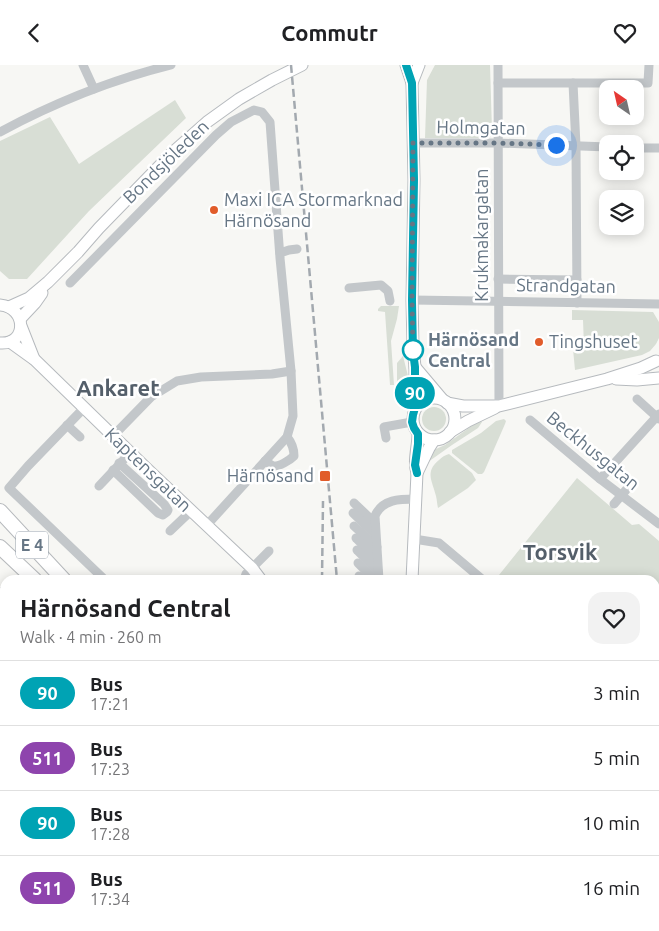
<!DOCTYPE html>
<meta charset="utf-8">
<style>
body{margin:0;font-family:Ubuntu,sans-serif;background:#f2f2f2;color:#202124;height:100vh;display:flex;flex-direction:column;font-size:19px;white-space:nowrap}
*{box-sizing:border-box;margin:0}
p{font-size:16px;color:#757577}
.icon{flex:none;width:28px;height:28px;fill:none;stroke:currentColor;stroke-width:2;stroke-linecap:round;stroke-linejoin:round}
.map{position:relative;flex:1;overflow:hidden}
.sheet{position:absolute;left:0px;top:510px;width:660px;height:356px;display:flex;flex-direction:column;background:#fff;border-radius:15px 15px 0 0;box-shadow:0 2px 12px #0003}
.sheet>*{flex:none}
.badge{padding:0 10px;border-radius:16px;font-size:18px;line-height:32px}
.needle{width:32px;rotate:326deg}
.tools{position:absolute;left:599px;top:15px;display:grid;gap:10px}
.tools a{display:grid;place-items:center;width:45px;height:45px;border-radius:10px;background:#fff;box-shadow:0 2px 12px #0003;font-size:25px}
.you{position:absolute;width:25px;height:25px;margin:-12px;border:4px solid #fff;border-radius:50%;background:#1a73e8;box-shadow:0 0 0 8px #1a73e833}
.map>.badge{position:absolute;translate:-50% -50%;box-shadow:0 0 0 2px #fff}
.round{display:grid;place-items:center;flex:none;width:52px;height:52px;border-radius:15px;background:#f2f2f2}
.overview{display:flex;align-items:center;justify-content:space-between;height:85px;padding:0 20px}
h1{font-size:24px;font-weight:700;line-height:38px}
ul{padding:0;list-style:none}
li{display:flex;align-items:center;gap:15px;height:65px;padding:0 20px;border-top:1px solid #e0e0e0}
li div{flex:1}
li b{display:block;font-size:19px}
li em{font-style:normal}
li .badge{min-width:55px;font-weight:700;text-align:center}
header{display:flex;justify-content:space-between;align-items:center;height:65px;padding:0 20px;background:#fff;font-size:22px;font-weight:700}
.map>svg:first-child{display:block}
.green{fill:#d8ded5}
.water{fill:#bdc7cc}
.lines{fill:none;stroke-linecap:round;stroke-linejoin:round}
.major-casing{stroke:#b6babe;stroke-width:13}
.highway-casing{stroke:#b6b9bc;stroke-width:16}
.minor{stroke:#c3c7ca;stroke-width:9}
.major{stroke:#fff;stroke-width:11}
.highway{stroke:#fff;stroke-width:14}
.rail{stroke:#a3a9af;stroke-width:2.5;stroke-dasharray:8 4;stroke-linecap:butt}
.line-casing{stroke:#fff;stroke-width:11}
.line{stroke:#00a3b4;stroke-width:8}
.walk{stroke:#667685;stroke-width:5;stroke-dasharray:0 9}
.poi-dot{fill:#e15c2a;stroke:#fff;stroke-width:2}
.stop-dot{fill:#fff;stroke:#00a3b4;stroke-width:2.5}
.labels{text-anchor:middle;stroke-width:5;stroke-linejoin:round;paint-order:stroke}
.shield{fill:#fff;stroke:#949faa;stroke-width:1}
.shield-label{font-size:16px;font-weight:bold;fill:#667685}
.street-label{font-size:18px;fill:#667685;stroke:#fff}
.poi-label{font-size:18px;fill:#667685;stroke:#fff;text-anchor:start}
.stop-label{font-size:18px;font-weight:bold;fill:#667685;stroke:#fff;text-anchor:start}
.district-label{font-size:22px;font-weight:bold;fill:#545f6a;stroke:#fff}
</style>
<header><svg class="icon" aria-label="back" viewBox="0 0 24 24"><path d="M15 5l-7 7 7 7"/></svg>Commutr<svg class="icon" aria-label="heart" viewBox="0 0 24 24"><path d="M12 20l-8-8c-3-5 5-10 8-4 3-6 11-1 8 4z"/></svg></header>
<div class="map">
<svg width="659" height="866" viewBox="0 0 659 866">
<rect width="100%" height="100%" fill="#f7f7f4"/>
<g class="green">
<polygon points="435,0 490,0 492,66 490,73 425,73 427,15"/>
<polygon points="175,35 186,53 89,146 27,214 9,214 0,206 0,76 50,52 79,99"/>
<polygon points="381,241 399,241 397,254 391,276 394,320 390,320 385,247 378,246 378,244"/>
<polygon points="572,245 653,247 659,257 659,273 656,279 650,286 642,290 575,305 573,284 584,282 583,255 572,255"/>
<polygon points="403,291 410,319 397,320 397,298"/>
<circle cx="434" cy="354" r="12"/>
<polygon points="504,354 506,356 505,359 484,407 482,409 478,409 452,388 452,385 481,368 496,356"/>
<polygon points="480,355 482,357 478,363 452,380 428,397 432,387 436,384 445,380"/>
<path d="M 449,389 L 472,408 L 476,415 L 468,423 L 438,443 C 437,439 437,435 436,431 C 433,417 424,407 439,395 C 442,392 445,390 449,389 Z"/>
<polygon points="577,413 632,460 639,459 659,476 659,532 655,537 655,515 495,515"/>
<polygon points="0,729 5,731 5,861 64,861 63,866 0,866"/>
<polygon points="659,786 659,849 655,847 655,787"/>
</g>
<polygon class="water" points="659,570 659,695 655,693 655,574"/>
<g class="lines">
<defs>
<g id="major">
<polyline points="406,0 412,18 414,115 412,235 413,282 415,302 415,343"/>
<polyline points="412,18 419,0"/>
<path d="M 0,240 C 27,242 28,280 0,278"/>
<polyline points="9,242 29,233 48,217 78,187 99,163 173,87 207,57 239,34 272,15 302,0"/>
<polyline points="20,254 35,238 42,228"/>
<polyline points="21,261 34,294"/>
<polyline points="10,277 35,295 146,403 252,503 261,515"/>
<polyline points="415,302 442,334"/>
<polyline points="616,314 637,315 659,313"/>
<circle cx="434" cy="354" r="21"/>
<polyline points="447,338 463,341 499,341 607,314 641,303 656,296"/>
<polyline points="450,367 468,356 495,343"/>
<polyline points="417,408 429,383 434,375"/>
<path d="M 412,515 L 417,408 C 413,396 418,382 418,369"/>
<polyline points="279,866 280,861"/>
</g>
<g id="highway">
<polyline points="0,446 64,515"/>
<polyline points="0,482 35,515"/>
<polyline points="0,530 5,534"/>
<polyline points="655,736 659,738"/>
<polyline points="655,752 659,753"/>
<polyline points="655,762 659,764"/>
<polyline points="655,775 659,775"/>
</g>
</defs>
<use href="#major" class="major-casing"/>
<use href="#highway" class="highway-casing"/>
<g class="minor">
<polyline points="83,0 94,24"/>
<polyline points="498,0 499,341"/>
<polyline points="498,18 648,18 649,0"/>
<polyline points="573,18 576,81 577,238"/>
<path d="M 0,67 C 54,38 111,15 171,0"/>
<polyline points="413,78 498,78 608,82"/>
<polyline points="635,83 659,83"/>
<polyline points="280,188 289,185 297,184"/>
<polyline points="498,214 577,215"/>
<polyline points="70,218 216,70 231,57 254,45 262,47 270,57 280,193 291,306 293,351 287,372 207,460"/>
<polyline points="349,223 381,220 388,226 390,236"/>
<polyline points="412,235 659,239"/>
<polyline points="637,334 659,354"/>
<polyline points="84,343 28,401 9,423 105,515"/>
<polyline points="530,355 600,414 659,459"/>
<polyline points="67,360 80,372"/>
<polyline points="113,371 151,332 177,316 201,312 272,309 291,306"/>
<polyline points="386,373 384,362 412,357"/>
<path d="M 265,396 C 267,397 271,400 273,401 C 279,402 290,395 294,391 C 294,383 292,378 287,372"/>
<polyline points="113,405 158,448 163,450 167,447 168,445 164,439 119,398"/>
<polyline points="600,414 659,349"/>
<polyline points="99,421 130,388"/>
<polyline points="354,438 374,457"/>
<polyline points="614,439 626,425"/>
<polyline points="353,448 375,469"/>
<polyline points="354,461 377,482"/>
<polyline points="170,466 191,446"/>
<polyline points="356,473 377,494"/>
<polyline points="414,474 439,478 483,515"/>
<polyline points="357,485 378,506"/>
<polyline points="358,498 375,515"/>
<polyline points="359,511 363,515"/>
<polyline points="244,515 246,509 269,486"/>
<path d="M 379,515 L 375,451 C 382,434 400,434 416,434"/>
<polyline points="0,590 5,591"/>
<polyline points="0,654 5,656"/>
<polyline points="0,746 4,746"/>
<polyline points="655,851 659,853"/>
<polyline points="165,861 167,866"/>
<polyline points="530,866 533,861"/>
</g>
<use href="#major" class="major"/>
<use href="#highway" class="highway"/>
<g class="rail">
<polyline points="291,0 337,515"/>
<polyline points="322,515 323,436"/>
<polyline points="353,866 354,861"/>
</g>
</g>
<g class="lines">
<defs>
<polyline id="line" points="406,0 412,18 414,115 412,235 413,287 415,302 415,343 413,350 412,357 414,363 418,369 418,379 415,400 417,408"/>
</defs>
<use href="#line" class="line-casing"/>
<use href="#line" class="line"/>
<polyline class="walk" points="413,285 412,235 413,78 498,78 556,80"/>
</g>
<g class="poi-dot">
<circle cx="214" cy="145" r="5"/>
<circle cx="539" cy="277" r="5"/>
<rect x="319" y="405" width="12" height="12" rx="2.5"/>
</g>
<circle class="stop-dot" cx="413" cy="285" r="10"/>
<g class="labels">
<rect class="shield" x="16" y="466.5" width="32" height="27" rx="4"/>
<g class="shield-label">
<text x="32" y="486">E 4</text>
</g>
<g class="street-label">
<text transform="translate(481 63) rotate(1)" y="6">Holmgatan</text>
<text transform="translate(166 97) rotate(-44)" y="6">Bondsjöleden</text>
<text transform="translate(482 170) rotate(-90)" y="6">Krukmakargatan</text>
<text transform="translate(566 221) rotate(1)" y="6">Strandgatan</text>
<text transform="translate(593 386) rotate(39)" y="6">Beckhusgatan</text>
<text transform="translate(148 405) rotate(44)" y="6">Kaptensgatan</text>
</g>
<g class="poi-label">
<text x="224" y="141">Maxi ICA Stormarknad<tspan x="224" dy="21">Härnösand</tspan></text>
<text x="549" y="283">Tingshuset</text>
<text x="314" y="417" text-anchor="end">Härnösand</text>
</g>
<g class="stop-label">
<text x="428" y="281">Härnösand<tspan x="428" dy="21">Central</tspan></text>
</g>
<g class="district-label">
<text x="118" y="331">Ankaret</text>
<text x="560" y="495">Torsvik</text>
</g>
</g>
</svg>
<div class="tools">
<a><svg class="needle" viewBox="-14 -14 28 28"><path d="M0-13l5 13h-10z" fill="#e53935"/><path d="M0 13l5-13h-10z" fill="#757577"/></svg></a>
<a><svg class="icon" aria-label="locate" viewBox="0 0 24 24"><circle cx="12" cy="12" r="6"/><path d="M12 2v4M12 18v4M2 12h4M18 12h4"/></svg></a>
<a><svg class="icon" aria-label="layers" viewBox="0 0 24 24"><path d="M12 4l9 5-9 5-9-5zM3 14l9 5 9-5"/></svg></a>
</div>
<div class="you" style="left:556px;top:80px"></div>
<b class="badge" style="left:415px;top:328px;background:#00a3b4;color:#fff">90</b>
<section class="sheet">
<div class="overview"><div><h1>Härnösand Central</h1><p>Walk · 4 min · 260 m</p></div><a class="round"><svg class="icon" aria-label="heart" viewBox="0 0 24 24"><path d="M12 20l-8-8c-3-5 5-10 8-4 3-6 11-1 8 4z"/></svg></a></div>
<ul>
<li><span class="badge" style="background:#00a3b4;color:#fff">90</span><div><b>Bus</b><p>17:21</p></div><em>3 min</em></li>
<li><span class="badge" style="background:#8e44ad;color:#fff">511</span><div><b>Bus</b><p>17:23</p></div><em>5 min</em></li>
<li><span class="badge" style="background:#00a3b4;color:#fff">90</span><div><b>Bus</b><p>17:28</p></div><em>10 min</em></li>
<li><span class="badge" style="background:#8e44ad;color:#fff">511</span><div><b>Bus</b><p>17:34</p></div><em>16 min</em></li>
</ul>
</section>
</div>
